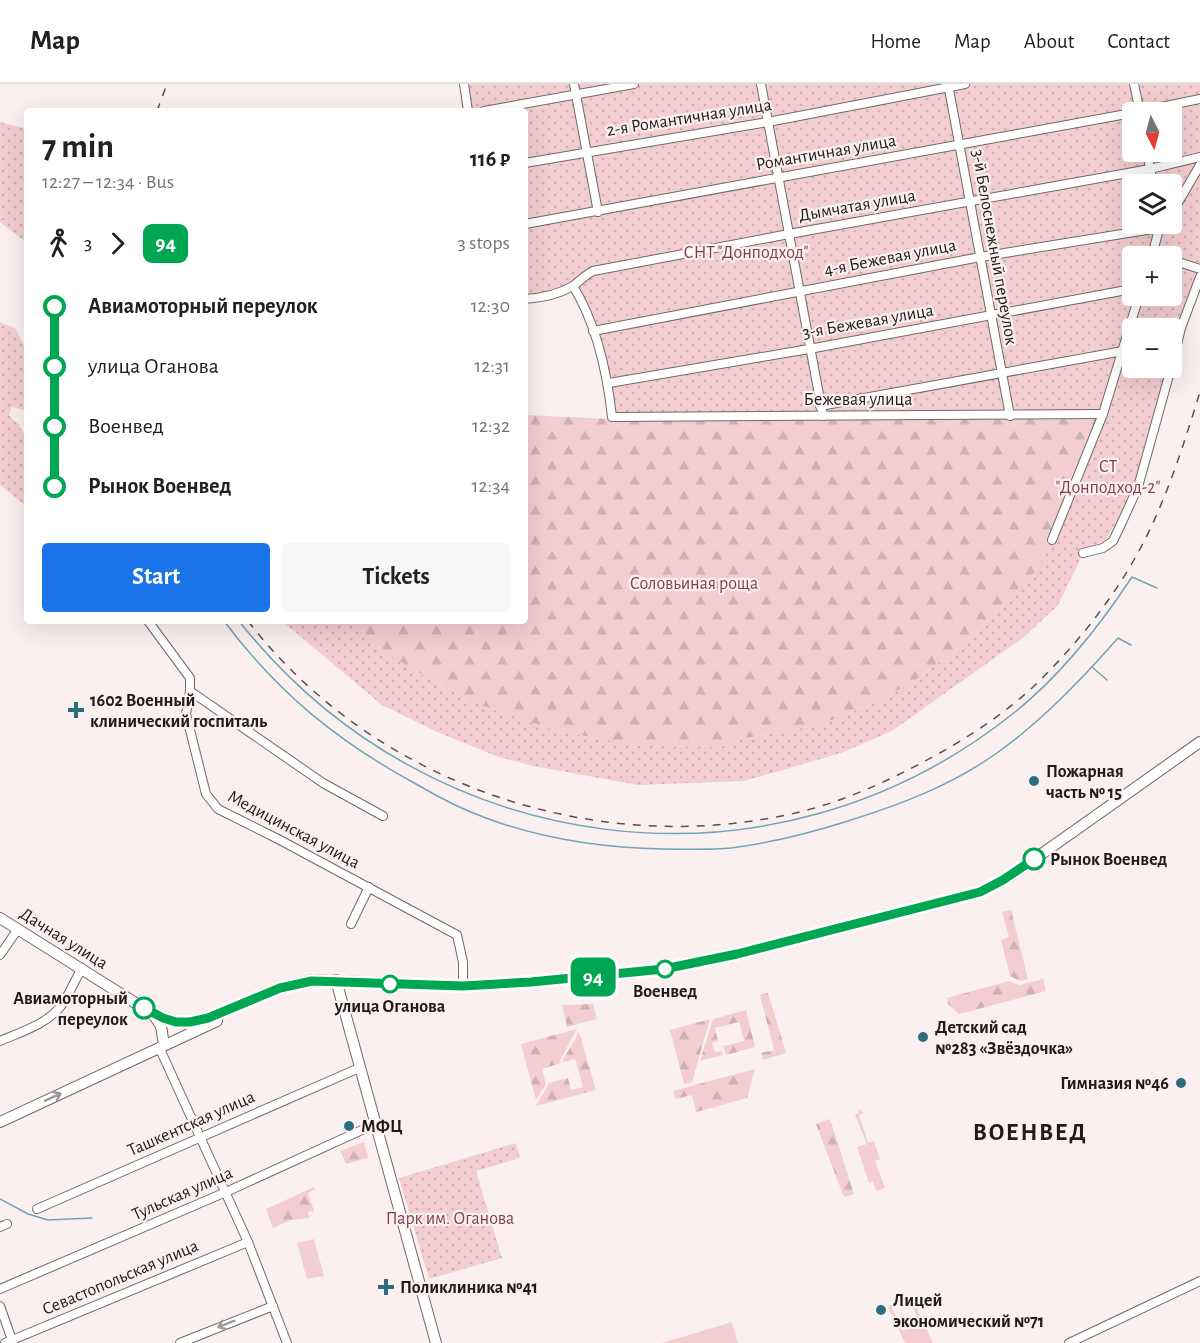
<!DOCTYPE html>
<meta charset="utf-8">
<style>
body{margin:0;font-family:"Alegreya Sans",sans-serif;background:#f6f6f6;color:#202124;height:100vh;display:flex;flex-direction:column;font-size:22px;white-space:nowrap}
*{box-sizing:border-box;margin:0}
p{font-size:20px;color:#757577}
.icon{flex:none;width:33px;height:33px;fill:none;stroke:currentColor;stroke-width:2;stroke-linecap:round;stroke-linejoin:round}
.map{position:relative;flex:1;overflow:hidden}
.panel{position:absolute;left:24px;top:24px;width:504px;height:516px;display:flex;flex-direction:column;background:#fff;border-radius:6px;box-shadow:0 6px 24px #0002}
.panel>*{flex:none}
.badge{padding:0 12px;border-radius:9px;font-size:21px;line-height:39px}
.needle{width:39px;rotate:174deg}
.controls{position:absolute;left:1122px;top:18px;display:grid;gap:12px}
.controls a{display:grid;place-items:center;width:60px;height:60px;border-radius:6px;background:#fff;box-shadow:0 6px 24px #0002;font-size:30px}
.map>.badge{position:absolute;translate:-50% -50%;box-shadow:0 0 0 3px #fff}
.legs{display:flex;align-items:center;gap:9px;height:66px;padding:0 18px;font-size:20px}
.legs p{margin-inline-start:auto}
.summary{display:flex;align-items:center;justify-content:space-between;height:102px;padding:0 18px}
h1{font-size:33px;font-weight:700;line-height:45px}
.action{display:flex;gap:12px;margin-top:auto;padding:12px 18px}
.action a{flex:1;height:69px;border-radius:6px;background:#1a73e8;color:#fff;font-size:24px;font-weight:700;line-height:69px;text-align:center}
.action a+a{background:#f6f6f6;color:#202124}
ul{padding:0 18px;list-style:none}
li{display:flex;align-items:center;gap:21px;height:60px;font-size:22px}
li i{display:grid;place-items:center;width:9px;height:100%;margin:0 8px;background:currentColor}
li i::after{content:'';width:15px;height:15px;margin:-8px;border:4px solid;border-radius:50%;background:#fff}
li p{margin-inline-start:auto}
li:first-child i{background:linear-gradient(#0000 50%,currentColor 0)}
li:last-child i{background:linear-gradient(currentColor 50%,#0000 0)}
header{display:flex;align-items:center;gap:36px;box-sizing:border-box;height:84px;padding:0 30px;background:#fff;border-bottom:2px solid #e0e0e0}
header strong{font-size:28px}
nav{display:flex;gap:33px;margin-inline-start:auto;font-size:21px}
.map>svg:first-child{display:block}
.grass{fill:#f3ced1;fill-rule:evenodd}
.forest{fill:url(#forest-firs)}
.park{fill:url(#park-dots);fill-rule:evenodd}
.lines{fill:none;stroke-linecap:round;stroke-linejoin:round}
.stream{stroke:#71a4b4;stroke-width:1.5}
.minor-casing{stroke:#716868;stroke-width:10}
.major-casing{stroke:#716868;stroke-width:12}
.minor{stroke:#fff;stroke-width:8}
.major{stroke:#fff;stroke-width:10}
.rail{stroke:#565151;stroke-width:1.5;stroke-dasharray:8 8;stroke-linecap:butt}
.oneway{stroke:#9b9999}
.line-1-casing{stroke:#fff;stroke-width:14}
.line-1{stroke:#00a651;stroke-width:9}
.poi-dot{fill:#2c6d80;stroke:#fbf0f0;stroke-width:2}
.stop-1-dot{fill:#fff;stroke:#00a651;stroke-width:3}
.labels{text-anchor:middle;stroke-width:4.5;stroke-linejoin:round;paint-order:stroke}
.street-label{font-size:18px;fill:#201c1c;stroke:#fbf0f0}
.park-label{font-size:18px;fill:#82414a;stroke:#fbf0f0}
.poi-label{font-size:18px;font-weight:bold;fill:#201c1c;stroke:#fbf0f0;text-anchor:start}
.stop-label{font-size:18px;font-weight:bold;fill:#201c1c;stroke:#fbf0f0}
.district-label{font-size:24px;font-weight:bold;letter-spacing:1.5px;fill:#201c1c;stroke:#fbf0f0}
</style>
<header>
<strong>Map</strong>
<nav><a>Home</a><a>Map</a><a>About</a><a>Contact</a></nav>
</header>
<div class="map">
<svg width="1200" height="1259" viewBox="0 0 1200 1259">
<defs>
<pattern id="forest-firs" width="22" height="20" patternUnits="userSpaceOnUse" patternTransform="scale(1.5)"><rect width="22" height="20" fill="#f3ced1"/><path d="M5 1l3.5 6h-7zM16 11l3.5 6h-7z" fill="#d0b0b3"/></pattern>
<pattern id="park-dots" width="8" height="8" patternUnits="userSpaceOnUse" patternTransform="scale(1.5)"><rect width="8" height="8" fill="#f3ced1"/><path d="M2 2h.1M6 6h.1" fill="none" stroke="#d0b0b3" stroke-width="1.8" stroke-linecap="round"/></pattern>
</defs>
<rect width="100%" height="100%" fill="#fbf0f0"/>
<g class="grass">
<polygon points="858,1025 864,1029 859,1031 868,1059 874,1057 880,1075 875,1077 885,1104 876,1107 873,1097 869,1099 857,1063 867,1060 855,1031 859,1029"/>
<polygon points="314,1155 324,1192 307,1195 297,1159"/>
<path d="M 911,1212 L 933,1259 L 905,1259 L 888,1223 L 898,1215 ZM 909,1216 L 921,1239 L 903,1247 L 892,1224 L 900,1218 Z"/>
<polygon points="732,1238 738,1259 662,1259"/>
</g>
<g class="forest">
<polygon points="525,331 611,335 1100,334 1053,456 1035,488 967,557 912,599 875,618 820,641 747,654 721,663 641,662 556,647 486,623 426,593 393,574 349,537 525,537"/>
<polygon points="1011,826 1028,895 1020,897 1010,892 1001,856 1009,853 1002,828"/>
<polygon points="1043,895 1046,907 959,930 948,920 947,914 1009,897 1019,901"/>
<polygon points="768,909 786,969 763,976 761,969 774,966 760,911"/>
<polygon points="593,920 597,935 567,943 562,921"/>
<polygon points="746,926 755,963 726,971 723,962 744,957 739,938 715,944 718,957 712,959 715,968 722,967 723,971 700,977 713,935"/>
<polygon points="710,935 692,998 684,1000 670,946"/>
<polygon points="577,945 560,976 561,979 542,985 546,1000 536,1016 521,960"/>
<polygon points="579,948 596,1006 536,1022 549,999 568,994 571,1006 583,1003 575,975 564,978 563,976"/>
<polygon points="755,985 747,1014 696,1028 692,1011 676,1015 673,1007"/>
<polygon points="830,1035 854,1110 844,1113 816,1040"/>
<polygon points="364,1058 368,1074 346,1080 340,1067"/>
<polygon points="314,1103 315,1105 308,1109 314,1127 308,1128 309,1134 291,1136 273,1144 266,1125"/>
</g>
<g class="park">
<path d="M 466,0 L 1200,0 L 1200,180 L 1169,172 L 1132,172 L 1132,212 L 1172,212 L 1172,180 L 1197,189 L 1172,273 L 1172,244 L 1132,244 L 1132,284 L 1168,284 L 1135,402 L 1107,455 L 1085,466 L 1058,521 L 1024,553 L 892,647 L 841,669 L 762,692 L 743,697 L 638,701 L 533,682 L 499,673 L 437,648 L 382,621 L 283,538 L 282,537 L 349,537 L 394,574 L 426,593 L 486,623 L 556,647 L 641,662 L 721,663 L 747,654 L 820,641 L 875,618 L 912,599 L 967,557 L 1035,488 L 1053,456 L 1100,334 L 611,335 C 607,293 605,230 572,200 L 553,209 L 525,213 L 525,27 L 470,27 ZM 1132,28 L 1172,28 L 1172,68 L 1132,68 ZM 1132,100 L 1172,100 L 1172,140 L 1132,140 Z"/>
<polygon points="0,38 27,45 27,159 0,138"/>
<polygon points="0,238 15,244 27,267 27,327 12,323 9,331 18,340 27,355 27,423 0,401"/>
<polygon points="516,1059 520,1074 476,1087 502,1174 429,1195 399,1094"/>
</g>
<g class="lines">
<g class="stream">
<path d="M 224,537 C 278,609 337,657 416,700 C 438,713 461,725 486,734 C 542,755 604,764 664,765 C 687,765 709,766 731,764 C 771,759 810,749 848,737 C 899,721 950,702 994,671 C 1041,638 1080,597 1118,554 L 1131,561"/>
<path d="M 239,537 C 429,778 774,822 1015,628 C 1061,591 1099,543 1132,493 L 1157,504"/>
<polyline points="1092,583 1107,596"/>
<polyline points="0,1115 28,1130 48,1136 92,1134"/>
</g>
<defs>
<g id="minor">
<polyline points="464,0 468,27"/>
<polyline points="574,0 598,128"/>
<polyline points="761,0 823,332"/>
<polyline points="948,0 1010,332"/>
<polyline points="1134,0 1140,28"/>
<polyline points="484,27 634,0"/>
<polyline points="1137,28 1200,15"/>
<polyline points="1147,68 1153,100"/>
<polyline points="525,79 768,38 965,0"/>
<polyline points="1172,129 1200,81"/>
<polyline points="525,140 1132,29"/>
<polyline points="1152,172 1159,145 1163,140"/>
<polyline points="1172,176 1200,185"/>
<path d="M 573,202 C 597,241 607,287 612,333 L 1103,330"/>
<path d="M 525,215 C 541,214 559,210 573,202 C 580,197 585,191 593,187 L 789,150 L 1150,85 L 1200,73"/>
<polyline points="593,247 980,173 1159,144 1160,140"/>
<polyline points="1172,281 1181,244 1200,193"/>
<polyline points="609,299 809,265 1132,205"/>
<polyline points="820,322 1123,267"/>
<polyline points="1052,456 1103,330 1139,212"/>
<polyline points="1083,469 1103,464 1113,457 1122,438 1138,403 1171,284"/>
<polyline points="148,537 190,594 190,607 323,699 383,732"/>
<polyline points="190,607 186,630 206,710 218,725 278,755 457,851 463,878 463,902"/>
<polyline points="351,840 369,803"/>
<polyline points="0,871 18,845"/>
<path d="M 0,957 C 21,948 47,940 61,922 C 69,911 75,896 82,884"/>
<polyline points="159,963 248,1158 287,1259"/>
<polyline points="37,1125 359,984"/>
<polyline points="0,1143 7,1140"/>
<polyline points="0,1205 226,1108 375,1040"/>
<polyline points="0,1222 13,1259"/>
<polyline points="5,1259 248,1158"/>
<polyline points="180,1259 273,1222"/>
<polyline points="1069,1259 1200,1197"/>
</g>
<g id="major">
<polyline points="0,834 153,930 176,937 190,938 208,934 280,904 312,896 463,902 531,898 664,885 737,870 943,818 980,808 1009,793 1200,658"/>
<polyline points="336,896 436,1259"/>
<polyline points="153,930 161,942 164,961"/>
<polyline points="0,1038 217,937"/>
</g>
</defs>
<use href="#minor" class="minor-casing"/>
<use href="#major" class="major-casing"/>
<use href="#minor" class="minor"/>
<use href="#major" class="major"/>
<g class="rail">
<polyline points="157,27 167,0"/>
<path d="M 248,537 C 375,702 599,776 800,728 C 844,717 886,698 925,677 C 963,657 1000,633 1032,604 C 1080,558 1124,502 1152,441 C 1172,398 1186,353 1200,308"/>
</g>
</g>
<defs><path id="oneway-shaft" d="M-6 0H5M1.5-3L5.5 0L1.5 3" fill="none" stroke-width="1.6" stroke-linecap="round" stroke-linejoin="round" transform="scale(1.5)"/></defs>
<g class="oneway">
<use href="#oneway-shaft" transform="translate(53 1013) rotate(-25)"/>
<use href="#oneway-shaft" transform="translate(226 1240) rotate(158)"/>
</g>
<g class="lines">
<defs>
<polyline id="line-1" points="144,924 163,934 176,938 190,938 208,934 280,904 312,897 463,902 531,898 664,885 737,870 980,808 1003,796 1034,775"/>
</defs>
<use href="#line-1" class="line-1-casing"/>
<use href="#line-1" class="line-1"/>
</g>
<g class="poi-dot">
<path d="M73 617h6v6h6v6h-6v6h-6v-6h-6v-6h6z"/>
<circle cx="1034" cy="697" r="6"/>
<circle cx="923" cy="953" r="6"/>
<circle cx="1181" cy="999" r="6"/>
<circle cx="349" cy="1042" r="6"/>
<path d="M383 1194h6v6h6v6h-6v6h-6v-6h-6v-6h6z"/>
<circle cx="881" cy="1226" r="6"/>
</g>
<g class="stop-1-dot">
<circle cx="1034" cy="775" r="10"/>
<circle cx="665" cy="885" r="8"/>
<circle cx="390" cy="900" r="8"/>
<circle cx="144" cy="924" r="10"/>
</g>
<g class="labels">
<g class="street-label">
<text transform="translate(689 33) rotate(-9)" y="6">2-я Романтичная улица</text>
<text transform="translate(826 68) rotate(-10)" y="6">Романтичная улица</text>
<text transform="translate(857 121) rotate(-10)" y="6">Дымчатая улица</text>
<text transform="translate(995 163) rotate(80)" y="6">3-й Белоснежный переулок</text>
<text transform="translate(890 173) rotate(-11)" y="6">4-я Бежевая улица</text>
<text transform="translate(868 237) rotate(-10)" y="6">3-я Бежевая улица</text>
<text x="858" y="321">Бежевая улица</text>
<text transform="translate(294 745) rotate(28)" y="6">Медицинская улица</text>
<text transform="translate(64 854) rotate(32)" y="6">Дачная улица</text>
<text transform="translate(191 1039) rotate(-24)" y="6">Ташкентская улица</text>
<text transform="translate(182 1109) rotate(-24)" y="6">Тульская улица</text>
<text transform="translate(120 1193) rotate(-23)" y="6">Севастопольская улица</text>
</g>
<g class="park-label">
<text x="746" y="174">СНТ "Донподход"</text>
<text x="1108" y="388">СТ<tspan x="1108" dy="21">"Донподход-2"</tspan></text>
<text x="694" y="505">Соловьиная роща</text>
<text x="450" y="1140">Парк им. Оганова</text>
</g>
<g class="poi-label">
<text x="90" y="622">1602 Военный<tspan x="90" dy="21">клинический госпиталь</tspan></text>
<text x="1046" y="693">Пожарная<tspan x="1046" dy="21">часть № 15</tspan></text>
<text x="935" y="949">Детский сад<tspan x="935" dy="21">№283 «Звёздочка»</tspan></text>
<text x="1169" y="1005" text-anchor="end">Гимназия №46</text>
<text x="361" y="1048">МФЦ</text>
<text x="400" y="1209">Поликлиника №41</text>
<text x="893" y="1222">Лицей<tspan x="893" dy="21">экономический №71</tspan></text>
</g>
<g class="stop-label">
<text x="1050" y="781" text-anchor="start">Рынок Военвед</text>
<text x="665" y="913">Военвед</text>
<text x="128" y="920" text-anchor="end">Авиамоторный<tspan x="128" dy="21">переулок</tspan></text>
<text x="390" y="928">улица Оганова</text>
</g>
<g class="district-label">
<text x="1030" y="1056">ВОЕНВЕД</text>
</g>
</g>
</svg>
<div class="controls">
<a><svg class="needle" viewBox="-14 -14 28 28"><path d="M0-13l5 13h-10z" fill="#e53935"/><path d="M0 13l5-13h-10z" fill="#757577"/></svg></a>
<a><svg class="icon" aria-label="layers" viewBox="0 0 24 24"><path d="M12 4l9 5-9 5-9-5zM3 14l9 5 9-5"/></svg></a>
<a>+</a>
<a>−</a>
</div>
<b class="badge" style="left:593px;top:893px;background:#00a651;color:#fff">94</b>
<section class="panel">
<div class="summary"><div><h1>7 min</h1><p>12:27 – 12:34 · Bus</p></div><b>116 ₽</b></div>
<div class="legs"><svg class="icon" aria-label="walk" viewBox="0 0 24 24"><circle cx="13" cy="4" r="2"/><path d="M13 8l-2 6 4 7M11 14l-3 7M7 12l3-4h3l4 4"/></svg>3<svg class="icon" aria-label="forward" viewBox="0 0 24 24"><path d="M9 5l7 7-7 7"/></svg><b class="badge" style="background:#00a651;color:#fff">94</b><p>3 stops</p></div>
<ul>
<li><i style="color:#00a651"></i><b>Авиамоторный переулок</b><p>12:30</p></li>
<li><i style="color:#00a651"></i><span>улица Оганова</span><p>12:31</p></li>
<li><i style="color:#00a651"></i><span>Военвед</span><p>12:32</p></li>
<li><i style="color:#00a651"></i><b>Рынок Военвед</b><p>12:34</p></li>
</ul>
<div class="action"><a>Start</a><a>Tickets</a></div>
</section>
</div>
